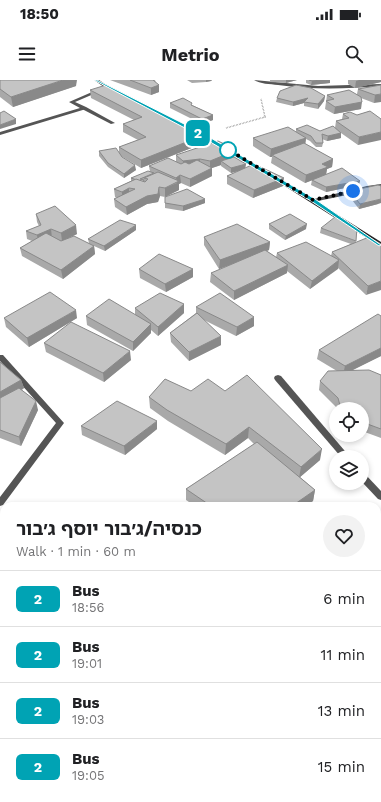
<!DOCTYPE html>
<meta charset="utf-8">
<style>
body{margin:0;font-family:"Work Sans","Noto Sans Hebrew",sans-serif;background:#f2f2f2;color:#202124;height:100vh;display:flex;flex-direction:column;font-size:15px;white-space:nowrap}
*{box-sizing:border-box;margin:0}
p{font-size:13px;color:#757577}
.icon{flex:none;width:22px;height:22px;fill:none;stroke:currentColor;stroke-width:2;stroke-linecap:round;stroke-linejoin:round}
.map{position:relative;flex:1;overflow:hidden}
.drawer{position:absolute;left:0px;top:422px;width:381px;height:300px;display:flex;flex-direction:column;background:#fff;border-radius:12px 12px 0 0;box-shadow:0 2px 6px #0003}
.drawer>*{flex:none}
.badge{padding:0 8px;border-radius:6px;font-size:14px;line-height:26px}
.fabs{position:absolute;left:329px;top:322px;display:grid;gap:8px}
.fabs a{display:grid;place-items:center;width:40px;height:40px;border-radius:50%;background:#fff;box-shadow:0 2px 6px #0003;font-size:20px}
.you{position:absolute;width:20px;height:20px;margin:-10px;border:3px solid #fff;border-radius:50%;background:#1a73e8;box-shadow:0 0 0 6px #1a73e833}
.map>.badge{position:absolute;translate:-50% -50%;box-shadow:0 0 0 2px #fff}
.round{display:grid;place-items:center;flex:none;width:42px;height:42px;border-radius:21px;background:#f2f2f2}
.overview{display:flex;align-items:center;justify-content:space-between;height:68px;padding:0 16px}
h1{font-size:19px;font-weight:700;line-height:30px}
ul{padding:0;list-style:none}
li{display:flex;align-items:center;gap:12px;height:56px;padding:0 16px;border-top:1px solid #e0e0e0}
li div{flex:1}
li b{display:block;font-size:15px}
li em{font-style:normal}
li .badge{min-width:44px;font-weight:700;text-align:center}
.status{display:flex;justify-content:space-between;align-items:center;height:28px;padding:0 20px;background:#fff;direction:ltr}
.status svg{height:11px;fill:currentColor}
header{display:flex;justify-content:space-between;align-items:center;height:52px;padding:0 16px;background:#fff;font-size:18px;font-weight:700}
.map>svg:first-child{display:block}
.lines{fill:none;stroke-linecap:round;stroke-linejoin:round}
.path{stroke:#777;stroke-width:1.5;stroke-dasharray:0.5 1;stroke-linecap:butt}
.lane{fill:#555;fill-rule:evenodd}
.street{fill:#555;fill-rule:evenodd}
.secondary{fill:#222;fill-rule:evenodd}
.wall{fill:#a9a9a9}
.shaded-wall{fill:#898989}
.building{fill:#c4c4c4;stroke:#898989}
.line{fill:#00a3b4;stroke:#fff}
.walk{stroke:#000;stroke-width:4;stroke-dasharray:0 7.2}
.stop-dot{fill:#fff;stroke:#00a3b4;stroke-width:2}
</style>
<div class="status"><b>18:50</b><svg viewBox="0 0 49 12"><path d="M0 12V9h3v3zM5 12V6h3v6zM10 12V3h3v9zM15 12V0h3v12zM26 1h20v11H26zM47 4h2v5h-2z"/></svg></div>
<header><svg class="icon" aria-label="menu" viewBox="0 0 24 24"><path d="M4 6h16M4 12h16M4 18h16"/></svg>Metrio<svg class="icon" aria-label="search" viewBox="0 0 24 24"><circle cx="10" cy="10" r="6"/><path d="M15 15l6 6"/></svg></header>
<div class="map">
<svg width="381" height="722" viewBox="0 0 381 722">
<rect width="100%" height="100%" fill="#fff"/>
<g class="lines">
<polyline class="path" points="226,48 265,37 261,19"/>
<polygon class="lane" points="82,27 86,27 115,43 111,44 82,29"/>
<g class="street">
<path d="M 254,0 L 318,6 L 381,4 L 381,6 C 347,9 312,10 278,5 C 270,4 260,4 254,0 Z"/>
<polygon points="99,9 103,10 75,22 86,27 86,29 0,55 0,52 80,28 69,22"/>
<polygon points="381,104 381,108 313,122 310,120 367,106"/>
<polygon points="0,275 3,275 64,343 3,425 0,426 0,417 56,343 0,281"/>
<polygon points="278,295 281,296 350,377 341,377 275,300 274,298 275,296"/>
<polygon points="362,393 365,394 381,411 381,420 378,419 362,402"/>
<polygon points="381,556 381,566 377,567 377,557"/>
<polygon points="275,718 287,718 286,722 274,722"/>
</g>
<g class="secondary">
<polygon points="94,0 99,0 114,10 110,11"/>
<polygon points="192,50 196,50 265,90 260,91 192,52"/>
<polygon points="272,96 276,96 381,162 381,167 272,98"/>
</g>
</g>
<g class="wall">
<polygon points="0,0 76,6 13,27 0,17"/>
<polygon points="110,0 155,0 159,12 151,15"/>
<polygon points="187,0 212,0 211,1 206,2 192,3"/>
<polygon points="270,0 297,0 286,3 270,2"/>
<polygon points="306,0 330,0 330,3 311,5 306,3"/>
<polygon points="348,0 381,0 381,2 355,8 348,4"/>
<polygon points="381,5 374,23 361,18 361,29 334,34 325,29 327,15 357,14 358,9"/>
<polygon points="90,10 204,63 141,88 121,76 136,90 124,98 108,87 99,76 99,71 119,74 119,67 138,60 123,52 123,44 134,40 91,18"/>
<polygon points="325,16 324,21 318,29 304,26 304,23 293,26 276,22 277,18"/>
<polygon points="170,23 192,25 213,35 213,40 202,44 170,28"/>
<polygon points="370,31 358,65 341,53 341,58 327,61 322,59 323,63 322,67 316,67 310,61 306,59 305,64 333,79 332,87 327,89 326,94 359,105 326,112 311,105 312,100 315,99 305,103 271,83 272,77 270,77 253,66 253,58 296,52 296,49 320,51 335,48 336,41 342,39 343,34 357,35"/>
<polygon points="237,70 236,78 246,84 245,88 283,106 253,118 227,104 227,96 239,91 231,93 221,86 221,85 212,88 212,96 190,107 181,103 179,104 179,110 165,117 160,116 158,122 147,124 127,135 115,127 114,119 117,118 115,117 114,109 131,101 131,98 150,92 149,86 176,82 176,75"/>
<polygon points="350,111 378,124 359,129 349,116"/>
<polygon points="165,117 205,119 205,123 183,131 165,128"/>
<polygon points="36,134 77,154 69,158 89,163 88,159 136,150 105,171 94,166 95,174 63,199 22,176 20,168 32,161 27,159 26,151 39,146 37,142"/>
<polygon points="269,144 306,149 285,160 269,149"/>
<polygon points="321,148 356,161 355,163 381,164 366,215 338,188 310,209 287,191 287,193 234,220 210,202 211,193 233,184 219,189 204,165 204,157 270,162 269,170 267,171 276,177 277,173 331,176 332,172 351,164 320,153"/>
<polygon points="139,189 193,189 193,197 166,212 140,198"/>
<polygon points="184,224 184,233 158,256 151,250 151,253 133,271 87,245 86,236 135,235 135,228"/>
<polygon points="196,227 254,246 236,256 204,240 221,265 189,281 171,262 170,253 196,233"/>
<polygon points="381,236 381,276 352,290 381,295 381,358 362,351 362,329 336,329 336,327 319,310 320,301 337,291 317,279 319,270"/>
<polygon points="4,238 77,238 29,267 6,247"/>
<polygon points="44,263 131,280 104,302 46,272"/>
<polygon points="0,282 21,300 24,308 22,310 38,330 21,366 0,358"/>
<polygon points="165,299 320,380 300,397 315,410 313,421 305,426 195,426 186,420 186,409 254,364 248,358 225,375 168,341 150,328 149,317"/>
<polygon points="81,346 157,349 125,375 82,355"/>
<polygon points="381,442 381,474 377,471 377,446"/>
<polygon points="4,574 4,599 0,597 0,579"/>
<polygon points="172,718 251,718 249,722 175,722"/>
</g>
<g class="shaded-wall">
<polygon points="63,0 77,0 76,6 13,27 11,17"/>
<polygon points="206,0 212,0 211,1 206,2"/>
<polygon points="286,0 297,0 286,3"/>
<polygon points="321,0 330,0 330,3 311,5 312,1"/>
<polygon points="359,0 381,0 381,2 355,8 356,1"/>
<polygon points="159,5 159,12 151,15 151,8"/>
<polygon points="381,14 381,22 374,23 375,15"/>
<polygon points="325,16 324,21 318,29 318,24"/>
<polygon points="308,18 304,23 293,26 293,22"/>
<polygon points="362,22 361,29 334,34 335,27"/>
<polygon points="213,35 213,40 202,44 202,39"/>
<polygon points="16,39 16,44 0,49 0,45"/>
<polygon points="381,52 381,60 358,65 359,57"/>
<polygon points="341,53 341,58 327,61 328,56"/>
<polygon points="204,55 204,63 141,88 141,80"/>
<polygon points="306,58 305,66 272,75 272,77 270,77 271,69"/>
<polygon points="237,70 236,78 221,81 221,85 212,88 212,96 190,107 190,99 210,89 210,81"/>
<polygon points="200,79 199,87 183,89 183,81"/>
<polygon points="333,79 332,87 327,89 326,95 305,103 306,95 322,84"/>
<polygon points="246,84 245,89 231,93 231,88"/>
<polygon points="135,85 136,90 124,98 124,94"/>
<polygon points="180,95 181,103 179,104 179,110 165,117 165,108 177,103 176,98"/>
<polygon points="284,98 283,106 253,118 254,110"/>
<polygon points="360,101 359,105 326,112 326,107"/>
<polygon points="159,107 160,116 158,122 147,124 127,135 126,127"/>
<polygon points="129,108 129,116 122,120 122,112"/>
<polygon points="205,119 205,123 183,131 183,126"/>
<polygon points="381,119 381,123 378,124 359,129 360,124"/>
<polygon points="307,144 306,149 285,160 286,156"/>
<polygon points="76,145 77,154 62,161 61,153"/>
<polygon points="136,145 136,150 105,171 104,166"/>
<polygon points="51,149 52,158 38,164 37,155"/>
<polygon points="270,162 269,170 219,189 220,180"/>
<polygon points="94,166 95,174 63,199 61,190"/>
<polygon points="339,180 338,189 310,209 312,201"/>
<polygon points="288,185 287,193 234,220 234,211"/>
<polygon points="193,189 193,197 166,212 165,204"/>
<polygon points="381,201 381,210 366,215 368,206"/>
<polygon points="184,224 184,233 158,256 158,247"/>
<polygon points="76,230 77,238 29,267 27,258"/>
<polygon points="254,237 254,246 236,256 237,247"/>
<polygon points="151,244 151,253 133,271 133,262"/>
<polygon points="221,256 221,265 189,281 189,272"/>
<polygon points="381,268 381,276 343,295 345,286"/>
<polygon points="130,271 131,280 104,302 103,293"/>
<polygon points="21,300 24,308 0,322 0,312"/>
<polygon points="36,321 38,330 21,366 19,357"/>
<polygon points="157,341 157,349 125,375 124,366"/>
<polygon points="249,347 248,358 225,375 226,364"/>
<polygon points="322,369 320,380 299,398 301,387"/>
<polygon points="315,410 313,421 305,426 292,426"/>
<polygon points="248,718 251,718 249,722 245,722"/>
</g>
<g class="building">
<polygon points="0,0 63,0 11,17 0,9"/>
<polygon points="130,0 153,0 159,5 151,8"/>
<polygon points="309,0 321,0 312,1"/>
<polygon points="106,5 204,55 141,80 119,67 146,57 123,44 142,37 90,10"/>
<polygon points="296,5 311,8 325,16 318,24 304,22 308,18 293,22 277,18 280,11"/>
<polygon points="381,5 381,14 375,15 358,9"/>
<polygon points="349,10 361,17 362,22 335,27 326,21 334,19 327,15"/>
<polygon points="183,18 192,23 191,25 213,35 202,39 170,23"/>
<polygon points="4,31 16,39 0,45 0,33"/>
<polygon points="370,31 381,39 381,52 359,57 336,41 349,38 343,34 350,32 357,35"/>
<polygon points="307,45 320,51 333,46 341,53 328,56 322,54 323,63 316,63 311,56 296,49"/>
<polygon points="288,47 306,58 271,69 253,58"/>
<polygon points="218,61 237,70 210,81 200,79 183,81 176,75"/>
<polygon points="304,63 333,79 322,84 328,87 306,95 272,75"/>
<polygon points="116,68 122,77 135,85 124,94 108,83 99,71"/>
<polygon points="234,77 246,84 231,88 221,81"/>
<polygon points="168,78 181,84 185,82 189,84 197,80 212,88 190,99 180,95 176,98 149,86"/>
<polygon points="254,84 284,98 254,110 227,96"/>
<polygon points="342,88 360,101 326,107 312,100"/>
<polygon points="148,91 154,93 140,99 144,100 143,102 131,98"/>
<polygon points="158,92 179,101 165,108 159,107 158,114 147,116 126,127 114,119 135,109 129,108 122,112 114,109 136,99 145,102 148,99 144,98"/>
<polygon points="378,105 381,106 381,119 360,124 350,111"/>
<polygon points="187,109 205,119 183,126 165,123 165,117"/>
<polygon points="55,126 76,145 61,153 51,149 37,155 26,151 41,145 36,134"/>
<polygon points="290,134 307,144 286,156 269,144"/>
<polygon points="335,137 357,147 356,161 321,148"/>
<polygon points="120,140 136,145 104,166 88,159"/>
<polygon points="237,144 270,162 220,180 204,157"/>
<polygon points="46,153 61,161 74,156 94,166 61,190 20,168"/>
<polygon points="369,157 381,164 381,201 368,206 332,172"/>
<polygon points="306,162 339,180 312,201 277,173"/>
<polygon points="265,170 288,185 234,211 211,193"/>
<polygon points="159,174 193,189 165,204 139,189"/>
<polygon points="50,212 76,230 27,258 4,238"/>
<polygon points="160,213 184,224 158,247 135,228"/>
<polygon points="220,213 254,237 237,247 196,227"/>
<polygon points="109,219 151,244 133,262 86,236"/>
<polygon points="197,233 221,256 189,272 170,253"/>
<polygon points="378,234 381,236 381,268 345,286 319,270"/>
<polygon points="71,242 130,271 103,293 44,263"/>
<polygon points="0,282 21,300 0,312"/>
<polygon points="369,290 381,295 381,349 362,342 362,329 341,329 338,318 320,301 328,291"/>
<polygon points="247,295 322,369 301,387 249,347 226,364 167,330 149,317 165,299 191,311 208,299 225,311"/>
<polygon points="19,308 36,321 19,357 0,350 0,318"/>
<polygon points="117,321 157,341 124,366 81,346"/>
<polygon points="257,362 315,410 292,426 211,426 186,409"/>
<polygon points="381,442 381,464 377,460 377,446"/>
<polygon points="4,574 4,592 0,590 0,579"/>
<polygon points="106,718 150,718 153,722 102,722"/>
<polygon points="178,718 248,718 245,722 182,722"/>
</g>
<polygon class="line" points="94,0 97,0 204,54 315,119 381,165 379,166 311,121 200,56"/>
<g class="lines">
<polyline class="walk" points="228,70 227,69 313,120 353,111"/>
</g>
<circle class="stop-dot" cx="228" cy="70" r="8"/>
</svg>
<div class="fabs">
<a><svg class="icon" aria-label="locate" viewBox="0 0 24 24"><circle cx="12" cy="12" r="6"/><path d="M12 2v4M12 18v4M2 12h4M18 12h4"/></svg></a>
<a><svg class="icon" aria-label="layers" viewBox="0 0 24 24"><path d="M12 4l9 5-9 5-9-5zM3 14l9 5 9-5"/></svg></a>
</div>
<div class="you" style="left:353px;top:111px"></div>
<b class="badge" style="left:198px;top:53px;background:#00a3b4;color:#fff">2</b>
<section class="drawer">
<div class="overview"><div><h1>כנסיה/ג׳בור יוסף ג׳בור</h1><p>Walk · 1 min · 60 m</p></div><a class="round"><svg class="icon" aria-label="heart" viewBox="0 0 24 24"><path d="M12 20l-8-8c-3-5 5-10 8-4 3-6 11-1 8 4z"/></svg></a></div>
<ul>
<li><span class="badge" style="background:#00a3b4;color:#fff">2</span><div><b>Bus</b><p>18:56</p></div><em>6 min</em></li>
<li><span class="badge" style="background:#00a3b4;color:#fff">2</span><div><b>Bus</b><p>19:01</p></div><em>11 min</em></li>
<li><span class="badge" style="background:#00a3b4;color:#fff">2</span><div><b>Bus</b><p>19:03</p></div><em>13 min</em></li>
<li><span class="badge" style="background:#00a3b4;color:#fff">2</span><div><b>Bus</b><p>19:05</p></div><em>15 min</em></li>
</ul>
</section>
</div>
